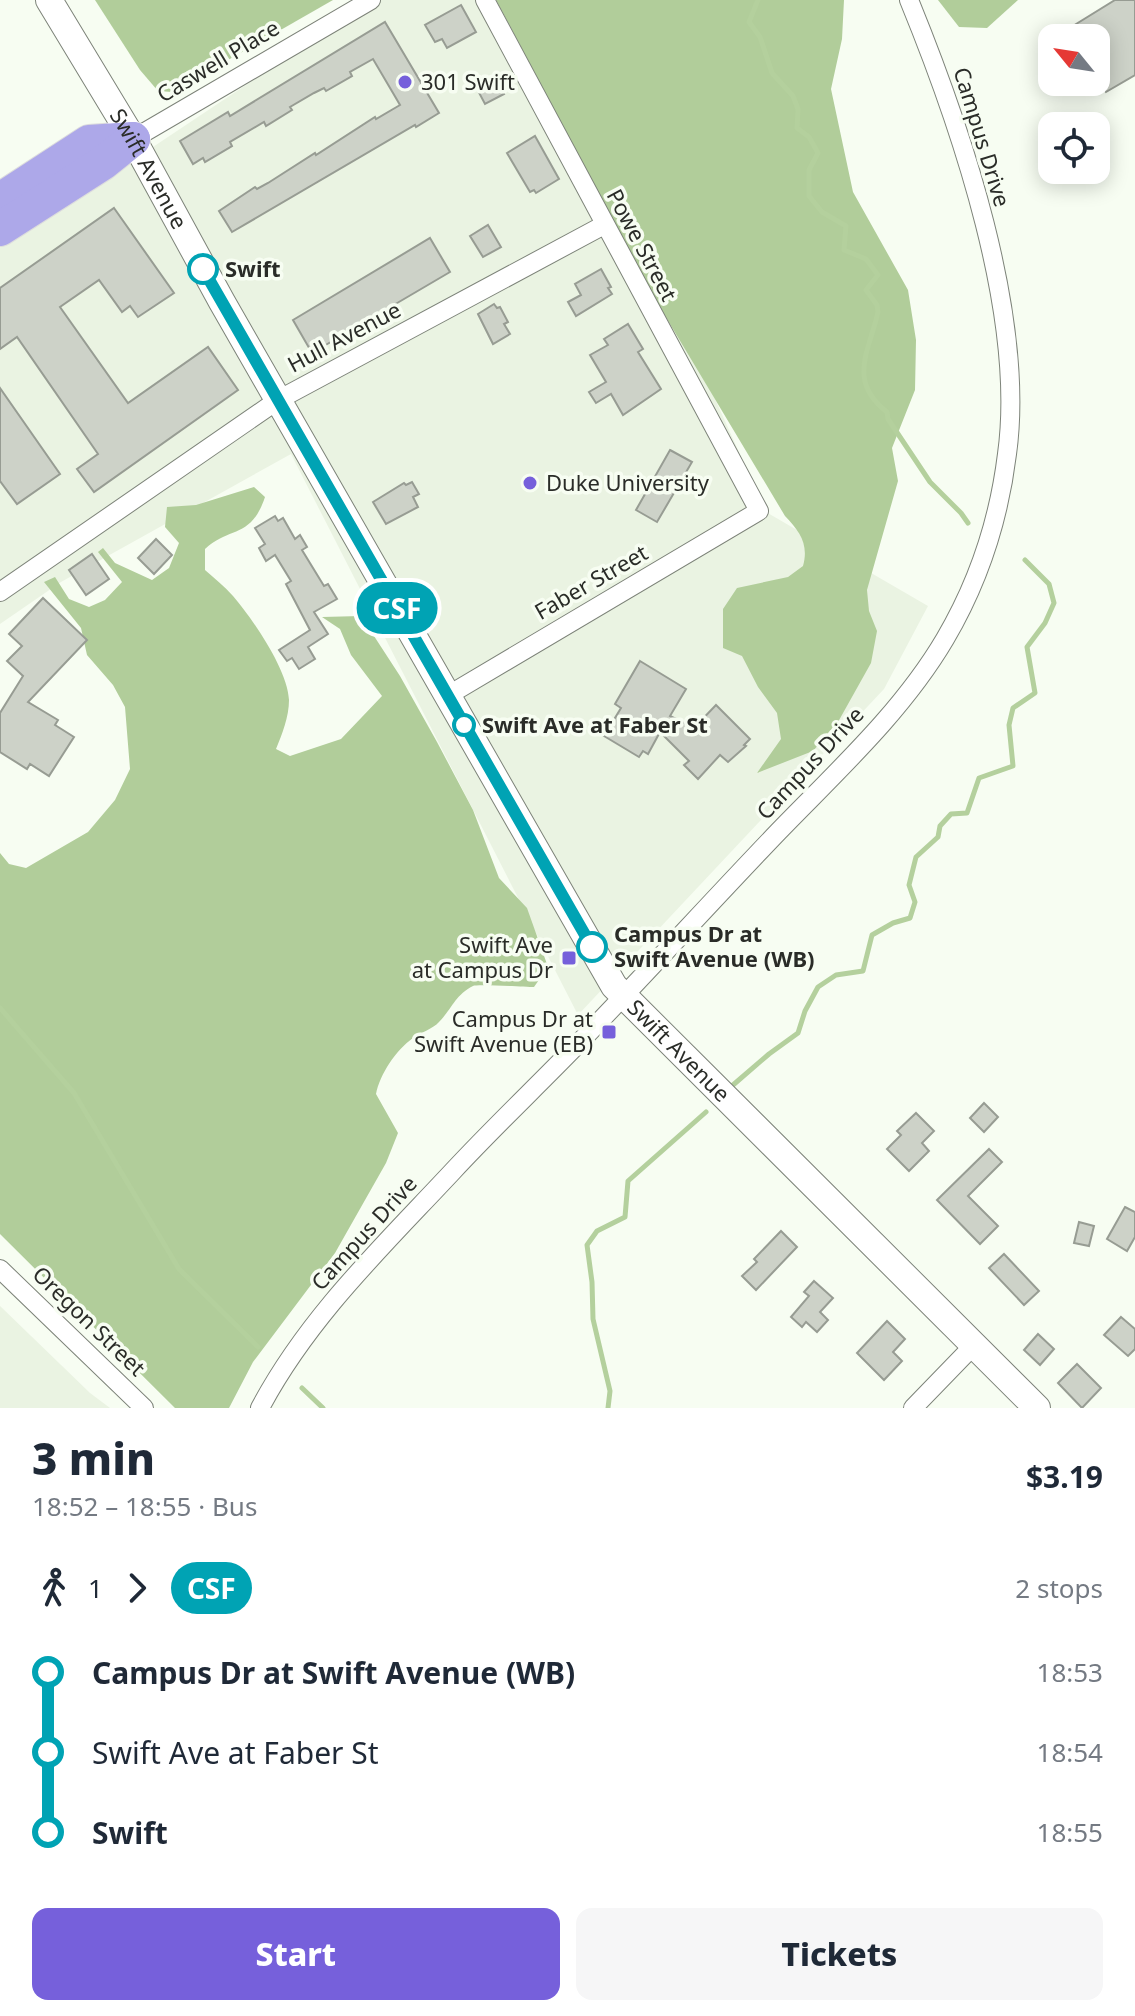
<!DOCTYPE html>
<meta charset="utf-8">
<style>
body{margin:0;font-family:"Noto Sans",sans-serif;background:#f6f6f7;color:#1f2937;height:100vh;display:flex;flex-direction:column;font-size:30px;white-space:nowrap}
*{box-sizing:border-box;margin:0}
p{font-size:26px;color:#747a83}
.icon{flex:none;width:44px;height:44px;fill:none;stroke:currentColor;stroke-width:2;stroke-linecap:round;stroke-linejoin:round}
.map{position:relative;height:1408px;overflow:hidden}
.details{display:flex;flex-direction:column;background:#fff;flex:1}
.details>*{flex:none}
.badge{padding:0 16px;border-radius:26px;font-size:28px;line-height:52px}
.needle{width:52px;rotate:300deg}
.controls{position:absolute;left:1038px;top:24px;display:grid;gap:16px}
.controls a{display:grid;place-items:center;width:72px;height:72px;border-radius:16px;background:#fff;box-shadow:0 4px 20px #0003;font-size:40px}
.map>.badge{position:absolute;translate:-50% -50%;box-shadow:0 0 0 4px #fff}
.legs{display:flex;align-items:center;gap:12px;height:88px;padding:0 32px;font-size:26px}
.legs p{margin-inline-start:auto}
.overview{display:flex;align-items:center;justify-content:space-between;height:136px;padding:0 32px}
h1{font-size:44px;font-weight:800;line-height:60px}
.button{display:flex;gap:16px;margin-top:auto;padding:16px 32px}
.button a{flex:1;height:92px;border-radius:16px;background:#7660db;color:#fff;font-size:32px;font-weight:800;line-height:92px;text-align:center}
.button a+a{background:#f6f6f7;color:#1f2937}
ul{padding:0 32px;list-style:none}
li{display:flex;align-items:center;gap:28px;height:80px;font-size:30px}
li i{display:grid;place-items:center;width:12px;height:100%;margin:0 10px;background:currentColor}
li i::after{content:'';width:20px;height:20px;margin:-10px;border:6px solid;border-radius:50%;background:#fff}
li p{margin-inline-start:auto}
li:first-child i{background:linear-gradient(#0000 50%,currentColor 0)}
li:last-child i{background:linear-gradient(currentColor 50%,#0000 0)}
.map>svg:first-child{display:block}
.built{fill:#eaf3e2}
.forest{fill:#b1cd9a}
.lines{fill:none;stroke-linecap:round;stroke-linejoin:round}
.stream{stroke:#b4d09d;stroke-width:5}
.building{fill:#cdd2c8;stroke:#979c93;stroke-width:2}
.street-casing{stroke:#7d8379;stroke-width:20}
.secondary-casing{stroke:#7d8379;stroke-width:28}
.highway-casing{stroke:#ddd;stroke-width:36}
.street{stroke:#fff;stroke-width:18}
.secondary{stroke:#fff;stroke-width:26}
.highway{stroke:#ada8e9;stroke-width:34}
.line-1-casing{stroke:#fff;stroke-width:18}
.line-1{stroke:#00a3b4;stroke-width:12}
.poi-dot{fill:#7660db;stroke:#f7fdf2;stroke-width:3}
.stop-1-dot{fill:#fff;stroke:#00a3b4;stroke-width:4}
.labels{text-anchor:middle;stroke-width:7;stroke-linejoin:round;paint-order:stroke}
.street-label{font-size:22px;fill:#2a2c28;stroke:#f7fdf2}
.poi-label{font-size:22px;fill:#2a2c28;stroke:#f7fdf2;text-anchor:start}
.stop-label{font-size:22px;font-weight:bold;fill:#2a2c28;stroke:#f7fdf2;text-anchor:start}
</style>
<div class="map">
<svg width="1135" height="1408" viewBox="0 0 1135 1408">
<rect width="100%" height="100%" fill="#f7fdf2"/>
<g class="built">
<polygon points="373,0 538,0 595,133 766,512 928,606 884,689 578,1015 291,454 61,582 0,624 0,241 72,201"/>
<polygon points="0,1306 90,1393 110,1408 0,1408"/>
</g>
<g class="forest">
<polygon points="95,0 333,0 172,92 158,91 140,70"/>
<path d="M 496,0 L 844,0 L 842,39 L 831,89 L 853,192 L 908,290 L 916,340 L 915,390 L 892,448 L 898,481 L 867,590 L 869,611 L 877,631 L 871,663 L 838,722 L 813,751 L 757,773 L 781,739 L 777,713 L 758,687 L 742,656 L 723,648 L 723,609 L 737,588 L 788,577 L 803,566 C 809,544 800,532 785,516 L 655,299 Z"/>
<polygon points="938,0 1018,0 987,28 959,27"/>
<path d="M 254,487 L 265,497 C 251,539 230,526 205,549 L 205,570 C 214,578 224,586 233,596 C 252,618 288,670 289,700 C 289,717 282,734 276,749 L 290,756 L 341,739 L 382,696 L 351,655 L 340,629 L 322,617 L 361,616 L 400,676 L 437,742 L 473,810 L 499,878 L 527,908 L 548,967 L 534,987 C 524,987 477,984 473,986 C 455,995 452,1009 439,1022 C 433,1029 421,1032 413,1038 C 396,1050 380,1074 376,1094 L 398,1133 L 386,1163 L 335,1253 L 253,1362 L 229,1408 L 175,1408 L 0,1234 L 0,853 L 9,864 L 26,868 L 88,832 L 115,800 L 130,769 L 125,707 L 113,685 L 87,655 L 81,628 L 44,582 L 55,577 L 69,599 L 89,607 L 105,600 L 122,582 L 98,552 L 103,548 L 115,563 L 152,580 L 169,568 L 179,543 L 165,527 L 167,507 L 196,505 Z"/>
</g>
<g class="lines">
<g class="stream">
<path d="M 758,0 L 749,22 L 760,37 L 772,73 L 793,96 L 798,109 L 797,128 L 809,137 L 818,153 L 809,170 L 809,196 L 822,212 L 846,226 L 844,250 L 866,259 L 878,275 L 866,290 L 877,305 L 878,312 C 869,352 847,381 887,412 L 888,419 L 930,482 L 961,513 L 968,523"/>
<polyline points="0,1008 74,1093 179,1269 258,1347"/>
<polyline points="733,1085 769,1054 798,1033 805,1011 818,987 836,975 863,971 872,935 893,923 910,918 915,902 909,885 916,857 938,837 940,826 951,814 967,813 979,778 1013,766 1009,725 1013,708 1035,693 1027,647 1045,623 1054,603 1049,584 1025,560"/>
<polyline points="302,1388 323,1408"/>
<polyline points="608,1408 610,1391 593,1319 592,1282 587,1245 597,1231 625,1217 628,1181 706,1112"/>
</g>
</g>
<g class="building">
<polygon points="1115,0 1135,0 1135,75 1106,92 1096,76 1096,38 1073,38 1068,29"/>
<polygon points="461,5 476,32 447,48 442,39 435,42 425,25"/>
<polygon points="385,22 439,113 416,127 415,125 232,232 219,211 255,187 257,189 268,183 315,153 316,155 375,117 376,119 400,105 393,93 373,59 350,72 352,76 326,91 324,88 314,93 290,107 292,110 266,126 264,122 230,142 232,146 205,162 203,158 193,164 180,141 228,112 230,116"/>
<polygon points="495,77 504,94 485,104 476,87"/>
<polygon points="535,136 559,179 536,193 534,190 530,192 507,153"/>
<polygon points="114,208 174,293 138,317 130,306 122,312 99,280 60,307 128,403 208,347 238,390 94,492 77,469 98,454 17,337 0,349 0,288"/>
<polygon points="488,225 501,247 483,257 470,236"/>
<polygon points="430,238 450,272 312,353 293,320"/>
<polygon points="601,269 611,287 608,288 612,294 576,316 568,302 581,295 575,284"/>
<polygon points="494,304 497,308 500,307 508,322 504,324 510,334 493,344 478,314"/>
<polygon points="628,324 643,349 638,352 661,389 623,415 611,394 596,403 589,392 606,382 590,355 608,345 604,339"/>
<polygon points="0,388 60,474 17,504 0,481"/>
<polygon points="670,450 692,462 657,522 636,510"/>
<polygon points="412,482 419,494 413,497 418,507 386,524 373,502 404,483 406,485"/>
<polygon points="275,516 278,521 283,518 295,539 300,535 307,547 302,550 324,586 328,584 337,599 314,612 328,634 308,647 315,659 299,669 292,658 287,661 279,650 310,630 286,584 291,581 275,555 266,561 259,548 265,544 255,528"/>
<polygon points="156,539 172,555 154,574 138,558"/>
<polygon points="92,554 109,579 86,595 69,570"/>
<polygon points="43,598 87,640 28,702 58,720 55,725 74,737 49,776 30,764 27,769 0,752 0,713 23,676 7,661 22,646 9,634"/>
<polygon points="640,661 686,689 670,716 694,728 716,705 750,739 744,745 746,746 728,762 720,755 698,779 684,765 689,761 660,732 648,754 643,751 639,757 604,736 621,708 615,704"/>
<polygon points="984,1103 998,1117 984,1132 970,1118"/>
<polygon points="916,1113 934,1131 922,1143 929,1151 909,1171 887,1149 901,1135 897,1131"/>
<polygon points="989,1149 1002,1162 968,1196 998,1226 980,1244 937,1200"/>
<polygon points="1125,1207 1135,1212 1135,1237 1127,1251 1107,1239"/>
<polygon points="1079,1222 1094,1226 1089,1246 1074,1243"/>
<polygon points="781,1231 797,1247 756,1290 742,1276 757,1262 754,1259"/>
<polygon points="1004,1254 1039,1291 1024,1305 989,1268"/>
<polygon points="814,1281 833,1298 820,1312 828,1320 817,1332 806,1322 802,1327 791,1317 809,1296 804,1292"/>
<polygon points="1121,1317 1135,1329 1135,1349 1128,1356 1104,1335"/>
<polygon points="887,1321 905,1339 893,1352 902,1361 884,1380 857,1353"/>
<polygon points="1038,1334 1054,1349 1040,1365 1024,1350"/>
<polygon points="1077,1364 1101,1388 1082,1408 1058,1383"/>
</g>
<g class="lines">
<defs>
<g id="street">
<polyline points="133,139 371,0"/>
<polyline points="0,592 278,400 604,225"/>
<polyline points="447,696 759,511 485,0"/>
<polyline points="0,1269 144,1408"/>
<path d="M 260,1408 C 308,1317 384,1245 453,1171 C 492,1129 533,1090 573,1049 C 642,978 709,904 778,832 C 836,772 902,712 945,639 C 978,583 999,519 1007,454 C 1026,317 961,127 909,0"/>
<polyline points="913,1408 974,1345"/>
</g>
<g id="secondary">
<path id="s1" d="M 49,0 L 133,139 L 222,302 L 614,986 L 1037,1408"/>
</g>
<g id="highway">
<polyline points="0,200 89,142 133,139"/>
<polyline points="0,229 103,163 133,139"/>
</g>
</defs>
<use href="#street" class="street-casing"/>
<use href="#secondary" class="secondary-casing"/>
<use href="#highway" class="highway-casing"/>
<use href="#street" class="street"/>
<use href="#secondary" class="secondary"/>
<use href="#highway" class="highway"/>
</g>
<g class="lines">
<defs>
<polyline id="line-1" points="203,269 592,947"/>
</defs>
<use href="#line-1" class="line-1-casing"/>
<use href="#line-1" class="line-1"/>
</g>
<g class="poi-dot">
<circle cx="405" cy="82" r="8"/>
<circle cx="530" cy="483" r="8"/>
<rect x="561" y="950" width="16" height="16" rx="4"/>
<rect x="601" y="1024" width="16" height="16" rx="4"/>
</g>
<g class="stop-1-dot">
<circle cx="203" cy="269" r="14"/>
<circle cx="464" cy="725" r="10"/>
<circle cx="592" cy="947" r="14"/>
</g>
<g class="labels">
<g class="street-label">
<text transform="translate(218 61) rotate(-31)" y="8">Caswell Place</text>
<text transform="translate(982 137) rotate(73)" y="8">Campus Drive</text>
<text dy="8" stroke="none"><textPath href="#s1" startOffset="196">Swift Avenue</textPath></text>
<text transform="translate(642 245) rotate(62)" y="8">Powe Street</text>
<text transform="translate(344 337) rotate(-28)" y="8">Hull Avenue</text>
<text transform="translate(591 582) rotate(-30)" y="8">Faber Street</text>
<text transform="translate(810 763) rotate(-47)" y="8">Campus Drive</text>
<text dy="8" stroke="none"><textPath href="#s1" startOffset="1228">Swift Avenue</textPath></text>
<text transform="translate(364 1233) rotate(-48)" y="8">Campus Drive</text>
<text transform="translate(89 1321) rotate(44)" y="8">Oregon Street</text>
</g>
<g class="poi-label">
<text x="421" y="90">301 Swift</text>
<text x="546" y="491">Duke University</text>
<text x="553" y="953" text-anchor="end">Swift Ave<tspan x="553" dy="25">at Campus Dr</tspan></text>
<text x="593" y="1027" text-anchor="end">Campus Dr at<tspan x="593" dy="25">Swift Avenue (EB)</tspan></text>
</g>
<g class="stop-label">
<text x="225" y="277">Swift</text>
<text x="482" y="733">Swift Ave at Faber St</text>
<text x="614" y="942">Campus Dr at<tspan x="614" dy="25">Swift Avenue (WB)</tspan></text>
</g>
</g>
</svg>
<div class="controls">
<a><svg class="needle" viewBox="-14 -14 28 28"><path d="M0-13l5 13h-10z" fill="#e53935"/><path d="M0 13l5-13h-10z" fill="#747a83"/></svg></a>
<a><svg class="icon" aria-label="locate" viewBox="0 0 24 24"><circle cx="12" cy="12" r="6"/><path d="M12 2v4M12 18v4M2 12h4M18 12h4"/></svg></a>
</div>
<b class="badge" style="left:397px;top:608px;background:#00a3b4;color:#fff">CSF</b>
</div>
<section class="details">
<div class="overview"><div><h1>3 min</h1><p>18:52 – 18:55 · Bus</p></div><b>$3.19</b></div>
<div class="legs"><svg class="icon" aria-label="walk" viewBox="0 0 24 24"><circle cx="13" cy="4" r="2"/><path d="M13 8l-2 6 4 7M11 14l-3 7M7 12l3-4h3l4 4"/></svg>1<svg class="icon" aria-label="forward" viewBox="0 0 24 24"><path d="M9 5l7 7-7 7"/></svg><b class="badge" style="background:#00a3b4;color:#fff">CSF</b><p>2 stops</p></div>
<ul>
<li><i style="color:#00a3b4"></i><b>Campus Dr at Swift Avenue (WB)</b><p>18:53</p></li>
<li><i style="color:#00a3b4"></i><span>Swift Ave at Faber St</span><p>18:54</p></li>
<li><i style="color:#00a3b4"></i><b>Swift</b><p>18:55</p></li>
</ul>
<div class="button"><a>Start</a><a>Tickets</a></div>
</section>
